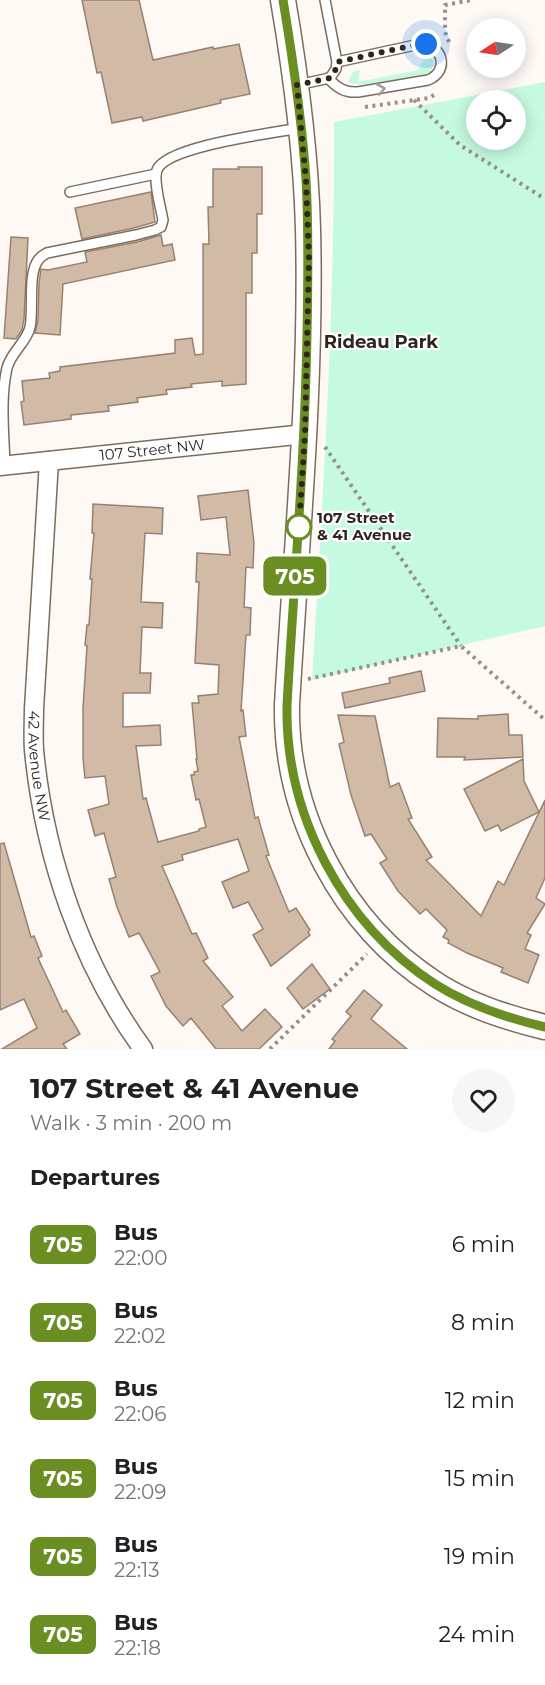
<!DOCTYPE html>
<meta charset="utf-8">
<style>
body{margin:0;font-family:Montserrat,sans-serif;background:#f6f6f6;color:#202124;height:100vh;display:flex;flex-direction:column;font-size:22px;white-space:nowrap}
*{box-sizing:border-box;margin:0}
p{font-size:20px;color:#757577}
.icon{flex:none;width:33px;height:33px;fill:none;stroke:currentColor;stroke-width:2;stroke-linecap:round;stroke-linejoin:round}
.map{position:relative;height:1049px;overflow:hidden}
.sheet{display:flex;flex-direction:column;background:#fff;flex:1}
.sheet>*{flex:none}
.badge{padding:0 12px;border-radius:9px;font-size:21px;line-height:39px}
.needle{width:39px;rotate:258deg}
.buttons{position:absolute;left:466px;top:18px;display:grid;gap:12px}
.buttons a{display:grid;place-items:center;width:60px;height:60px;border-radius:50%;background:#fff;box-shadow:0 3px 15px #0003;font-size:30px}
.you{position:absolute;width:30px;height:30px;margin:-15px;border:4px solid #fff;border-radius:50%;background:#1a73e8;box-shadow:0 0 0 9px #1a73e833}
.map>.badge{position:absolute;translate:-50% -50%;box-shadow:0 0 0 3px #fff}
h2{padding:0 30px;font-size:22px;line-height:54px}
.round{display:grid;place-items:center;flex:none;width:63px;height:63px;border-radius:32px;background:#f6f6f6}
.headline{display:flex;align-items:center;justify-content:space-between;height:102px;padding:0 30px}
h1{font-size:28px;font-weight:700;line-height:45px}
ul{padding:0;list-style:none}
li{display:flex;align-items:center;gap:18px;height:78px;padding:0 30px}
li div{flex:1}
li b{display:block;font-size:22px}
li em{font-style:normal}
li .badge{min-width:66px;font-weight:700;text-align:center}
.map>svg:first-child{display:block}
.green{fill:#c5fae0;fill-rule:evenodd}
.building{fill:#d1bba7;stroke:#97826f;stroke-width:1.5}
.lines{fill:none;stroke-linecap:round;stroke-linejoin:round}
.lane-casing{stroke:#7f6b59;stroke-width:12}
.street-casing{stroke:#7f6b59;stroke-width:21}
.secondary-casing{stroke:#7f6b59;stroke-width:27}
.path{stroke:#97908a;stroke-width:4;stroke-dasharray:3 4.5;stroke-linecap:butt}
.lane{stroke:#fff;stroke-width:9}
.street{stroke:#fff;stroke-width:18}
.secondary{stroke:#fff;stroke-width:24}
.oneway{stroke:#a19d99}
.line-casing{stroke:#fff;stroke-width:14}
.line{stroke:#6b8e23;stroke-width:9}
.walk{stroke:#2e251d;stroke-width:6;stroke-dasharray:0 10.8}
.stop-dot{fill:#fff;stroke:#6b8e23;stroke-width:3}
.labels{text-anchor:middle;stroke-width:4.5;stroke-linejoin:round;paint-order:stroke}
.street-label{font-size:15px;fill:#2e251d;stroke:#fff}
.stop-label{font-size:15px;font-weight:bold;fill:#2e251d;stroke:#fff;text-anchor:start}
.quarter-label{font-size:18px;font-weight:bold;fill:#2e251d;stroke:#fff}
</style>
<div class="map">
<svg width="545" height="1049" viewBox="0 0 545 1049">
<rect width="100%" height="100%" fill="#fef9f5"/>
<g class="green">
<path d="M 425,57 L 429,57 L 432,59 C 435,66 433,71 426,74 C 410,77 360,89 348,82 C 351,75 352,70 360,70 L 358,82 L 418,70 Z"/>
<path d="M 545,82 L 545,626 L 312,680 C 323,494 335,308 334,122 ZM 477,100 L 516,100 L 516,140 L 477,140 Z"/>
</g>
<g class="building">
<polygon points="82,0 139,0 153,60 213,47 213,49 239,44 250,94 220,100 221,103 143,121 142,117 112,123 101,72 97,73"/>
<polygon points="238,167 262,167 262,214 257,214 257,253 252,253 252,293 246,293 246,384 222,386 222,381 191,384 192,387 166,390 167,394 137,398 138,402 108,406 109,411 71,415 71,419 24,425 21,402 24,401 22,381 50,378 49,373 60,371 60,367 175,353 175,340 192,338 195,355 203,354 203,244 209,244 208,207 213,207 213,169 239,169"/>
<polygon points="151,192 155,222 134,228 82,239 75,208"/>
<polygon points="161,235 163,246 172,244 175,260 63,284 60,335 35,333 38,320 39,283 41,269 48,270 87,262 85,252 137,242"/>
<polygon points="11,237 28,238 24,319 22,330 16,339 4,338"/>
<polygon points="248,490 254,543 253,568 246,567 244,607 251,608 250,635 246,635 241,711 243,710 246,736 239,737 255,818 258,817 269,855 266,856 289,912 296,908 310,930 308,932 310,935 271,966 253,935 263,929 248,902 233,908 222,882 249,871 238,839 182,855 183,860 162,866 192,934 196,933 208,958 203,961 233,997 222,1006 242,1031 265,1009 282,1027 259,1049 216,1049 191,1018 183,1026 166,1006 151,976 160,972 139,933 129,937 117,907 109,879 116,877 104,833 95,836 88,810 109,804 105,776 85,778 83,758 83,708 87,646 85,645 87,625 89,625 92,579 90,579 94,533 92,533 93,504 163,508 162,534 145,533 141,602 163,603 162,628 142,627 140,673 151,673 150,693 123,693 123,727 160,725 161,745 136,746 143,799 146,798 158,842 199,831 199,829 206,827 199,799 196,800 191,775 194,775 194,772 198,771 196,759 197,759 192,703 199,703 198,696 218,694 219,665 195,663 199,582 196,582 197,553 230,555 226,517 201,520 198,496"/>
<polygon points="421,671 425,691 345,708 342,693 390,683 389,678"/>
<polygon points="508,714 509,735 522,735 523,757 464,760 465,757 437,757 438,718 478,719 478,716"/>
<polygon points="338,715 375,716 390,787 399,783 412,818 408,819 432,857 426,860 481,916 498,881 504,885 545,800 545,878 536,898 545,904 527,933 531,935 525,949 539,955 528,983 501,972 503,968 467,953 448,943 449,940 443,937 447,930 426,909 420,914 398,891 380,863 387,859 371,834 365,836 351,795 339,744 344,742"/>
<polygon points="523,759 524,781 539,812 501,831 498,825 485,831 464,789"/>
<polygon points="4,843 31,937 34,936 42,956 38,958 63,1012 66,1010 80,1034 63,1044 67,1049 2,1049 37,1028 24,999 0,1010 0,844"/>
<polygon points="312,964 330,989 303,1009 287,988"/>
<polygon points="364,990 382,1005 371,1019 407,1049 329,1049 335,1041 332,1039 351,1016 346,1012"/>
</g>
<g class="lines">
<defs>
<g id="lane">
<path d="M 328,78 C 337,88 345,93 358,92 L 428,80 C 450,71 443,44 420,44 L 337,62"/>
<polyline points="297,85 330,78 336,69 337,62 325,0"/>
<polyline points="70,192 156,174"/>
<path d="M 5,465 C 4,434 0,399 7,368 C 11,352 27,342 30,327 C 34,309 27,273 39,259 C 41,256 44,255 47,253 L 136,235 L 155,230 L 161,227 L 163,220 C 161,209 153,180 157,170 C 166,146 274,133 300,128"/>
</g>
<g id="street">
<path id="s1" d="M 49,461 L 34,709 C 34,722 33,736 34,750 C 44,855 81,964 143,1049"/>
<path id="s2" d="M 0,466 L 305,434"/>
</g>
<path id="secondary" d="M 283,0 C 296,76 306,152 308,229 C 312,388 296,547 287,705 C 285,814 342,924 435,984 C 467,1005 507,1018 545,1027"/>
</defs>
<use href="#lane" class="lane-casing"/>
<use href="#street" class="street-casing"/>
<use href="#secondary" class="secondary-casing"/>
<g class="path">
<polyline points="449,42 445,32 445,5 472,0"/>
<polyline points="414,100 460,145 545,199"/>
<polyline points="365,107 429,98 434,95"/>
<polyline points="325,447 461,646"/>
<polyline points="308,679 461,646 545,720"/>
<polyline points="270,1049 367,954"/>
</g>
<use href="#lane" class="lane"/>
<use href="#street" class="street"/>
<use href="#secondary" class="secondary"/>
</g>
<defs><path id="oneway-chevron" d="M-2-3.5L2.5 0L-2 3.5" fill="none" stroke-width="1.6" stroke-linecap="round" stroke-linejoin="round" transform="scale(1.5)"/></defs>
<use class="oneway" href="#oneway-chevron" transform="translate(381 89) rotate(-10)"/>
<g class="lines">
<defs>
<path id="line" d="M 283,0 C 293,60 302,119 306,180 C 309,231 308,282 307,334 C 305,458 294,581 287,705 C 285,814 342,924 435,984 C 468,1005 507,1018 545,1027"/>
</defs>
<use href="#line" class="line-casing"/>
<use href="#line" class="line"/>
<polyline class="walk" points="299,527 305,434 309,258 306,181 297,85 330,78 336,69 337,62 420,44 426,44"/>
</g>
<circle class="stop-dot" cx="299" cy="527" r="12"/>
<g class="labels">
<g class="street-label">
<text dy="5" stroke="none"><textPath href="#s2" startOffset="153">107 Street NW</textPath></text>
<text dy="5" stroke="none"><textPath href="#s1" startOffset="306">42 Avenue NW</textPath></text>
</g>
<g class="stop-label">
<text x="317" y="523">107 Street<tspan x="317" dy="17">&amp; 41 Avenue</tspan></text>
</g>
<g class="quarter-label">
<text x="381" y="348">Rideau Park</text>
</g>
</g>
</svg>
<div class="buttons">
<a><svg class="needle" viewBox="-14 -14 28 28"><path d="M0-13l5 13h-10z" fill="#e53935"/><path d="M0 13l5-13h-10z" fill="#757577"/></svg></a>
<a><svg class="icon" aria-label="locate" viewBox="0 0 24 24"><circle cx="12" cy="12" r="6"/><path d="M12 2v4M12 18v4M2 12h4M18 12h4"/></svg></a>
</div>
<div class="you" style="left:426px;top:44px"></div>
<b class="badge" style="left:295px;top:576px;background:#6b8e23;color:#fff">705</b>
</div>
<section class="sheet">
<div class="headline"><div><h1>107 Street &amp; 41 Avenue</h1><p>Walk · 3 min · 200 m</p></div><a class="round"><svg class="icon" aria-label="heart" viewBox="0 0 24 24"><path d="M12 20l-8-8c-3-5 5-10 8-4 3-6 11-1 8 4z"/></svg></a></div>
<h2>Departures</h2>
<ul>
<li><span class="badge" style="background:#6b8e23;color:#fff">705</span><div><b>Bus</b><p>22:00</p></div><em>6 min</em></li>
<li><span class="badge" style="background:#6b8e23;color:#fff">705</span><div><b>Bus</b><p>22:02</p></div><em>8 min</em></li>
<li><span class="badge" style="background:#6b8e23;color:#fff">705</span><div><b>Bus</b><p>22:06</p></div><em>12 min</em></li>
<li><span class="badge" style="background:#6b8e23;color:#fff">705</span><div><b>Bus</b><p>22:09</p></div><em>15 min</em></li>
<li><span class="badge" style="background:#6b8e23;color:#fff">705</span><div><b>Bus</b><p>22:13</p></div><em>19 min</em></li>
<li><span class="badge" style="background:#6b8e23;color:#fff">705</span><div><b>Bus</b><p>22:18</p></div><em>24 min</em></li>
</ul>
</section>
